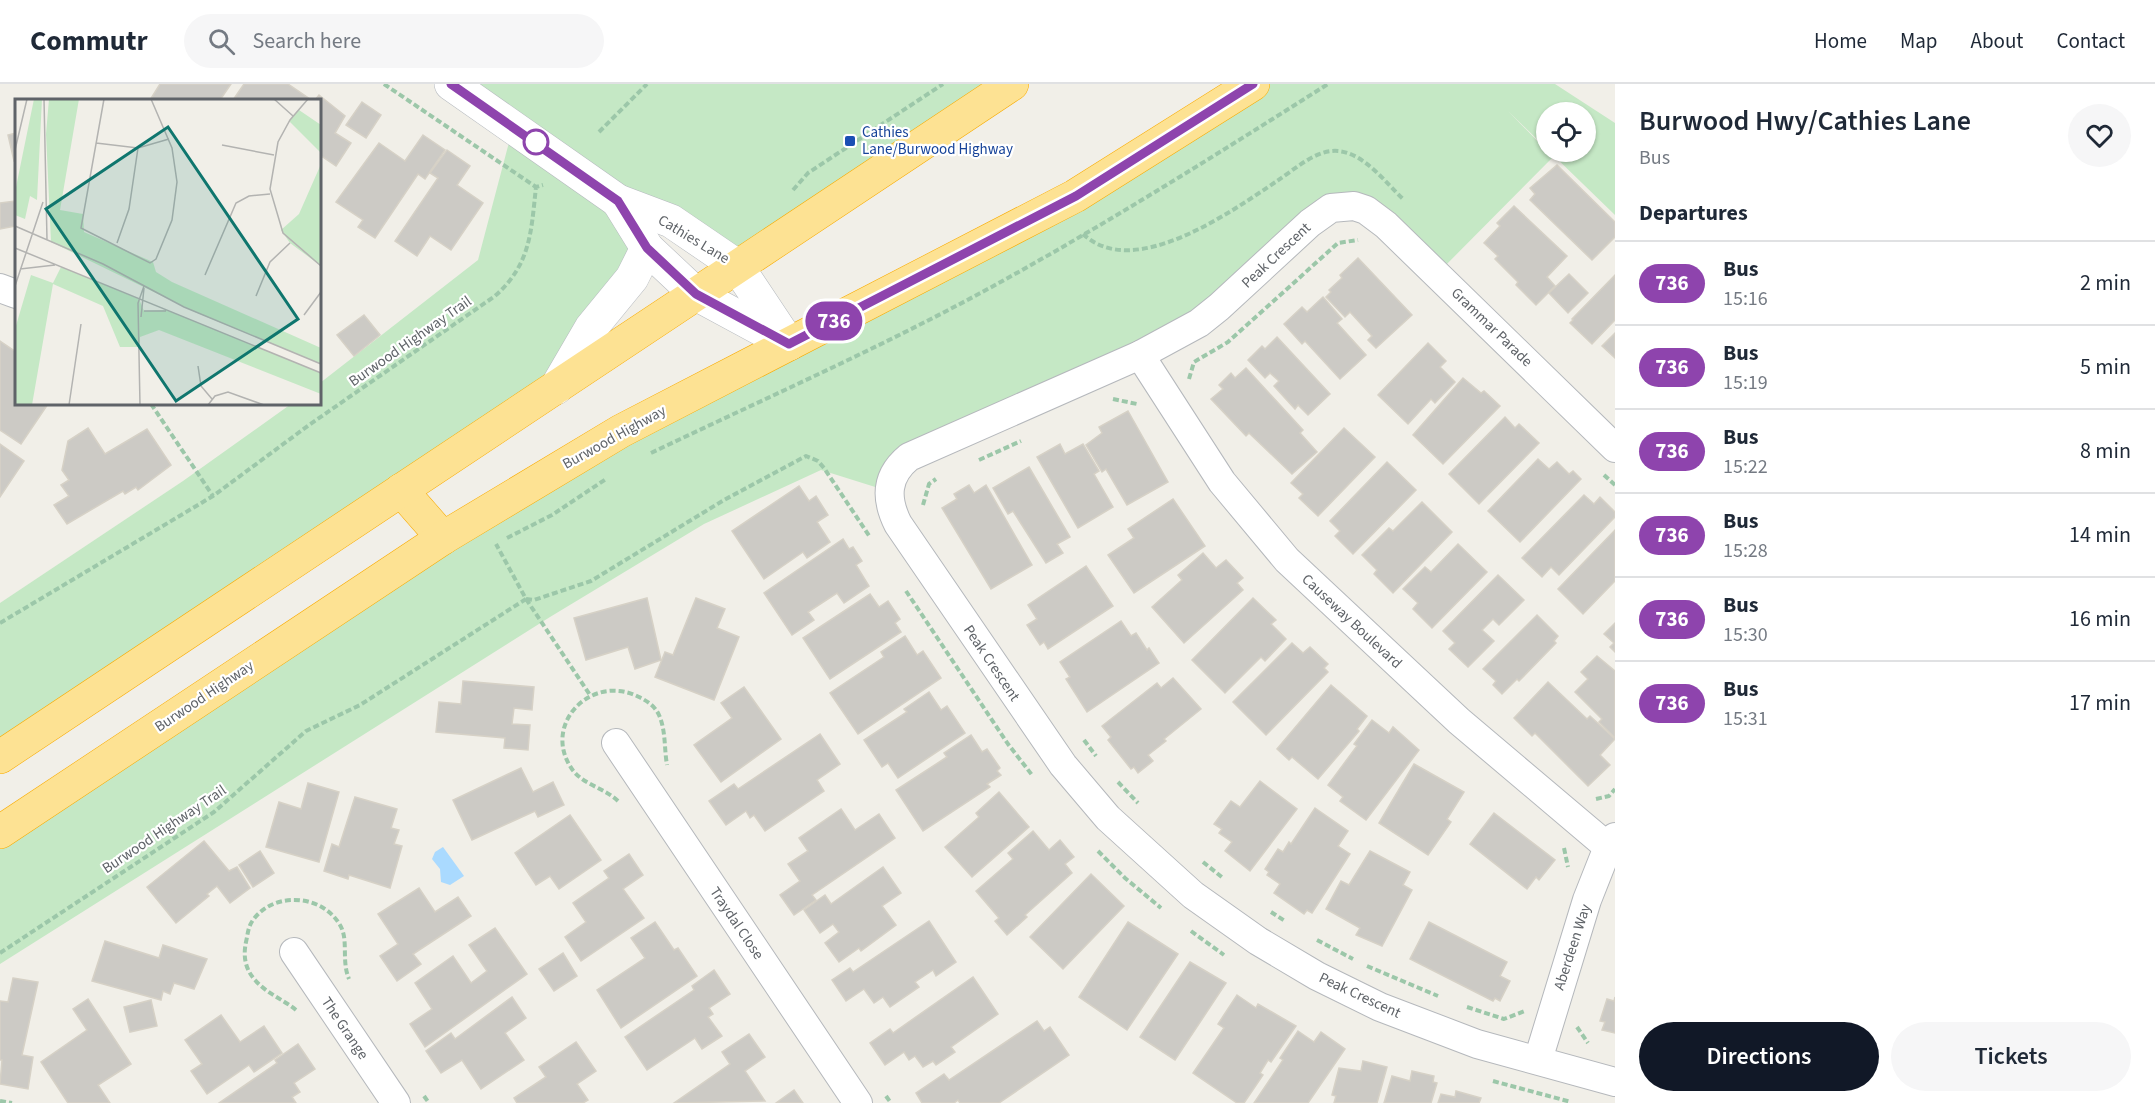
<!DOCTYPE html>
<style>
body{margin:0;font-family:"Source Sans 3",sans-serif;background:#f6f6f7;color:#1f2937;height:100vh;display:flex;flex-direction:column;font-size:22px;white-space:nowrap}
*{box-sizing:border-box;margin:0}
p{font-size:20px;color:#747a83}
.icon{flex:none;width:33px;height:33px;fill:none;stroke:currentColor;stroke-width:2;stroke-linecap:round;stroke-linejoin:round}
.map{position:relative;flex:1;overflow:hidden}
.details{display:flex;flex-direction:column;background:#fff;width:540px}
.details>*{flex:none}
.badge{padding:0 12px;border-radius:20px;font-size:21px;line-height:39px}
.controls{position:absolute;left:1536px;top:18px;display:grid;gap:12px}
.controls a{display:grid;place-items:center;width:60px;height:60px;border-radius:50%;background:#fff;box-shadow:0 2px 4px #0004;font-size:30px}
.map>.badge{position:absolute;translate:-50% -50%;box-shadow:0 0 0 3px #fff}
h2{padding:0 24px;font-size:22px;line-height:54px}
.round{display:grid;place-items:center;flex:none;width:63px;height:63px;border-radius:32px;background:#f6f6f7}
.overview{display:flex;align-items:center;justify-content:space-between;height:102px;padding:0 24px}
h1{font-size:28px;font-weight:600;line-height:45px}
.primary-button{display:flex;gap:12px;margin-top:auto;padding:12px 24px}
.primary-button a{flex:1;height:69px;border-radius:36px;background:#111827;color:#fff;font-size:24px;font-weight:600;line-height:69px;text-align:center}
.primary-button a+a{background:#f6f6f7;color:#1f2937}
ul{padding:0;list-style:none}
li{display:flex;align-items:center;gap:18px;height:84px;padding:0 24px;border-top:2px solid #e0e1e3}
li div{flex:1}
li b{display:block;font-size:22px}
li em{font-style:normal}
li .badge{min-width:66px;font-weight:700;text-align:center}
header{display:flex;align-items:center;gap:36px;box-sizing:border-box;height:84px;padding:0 30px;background:#fff;border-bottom:2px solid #e0e1e3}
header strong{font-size:28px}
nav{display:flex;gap:33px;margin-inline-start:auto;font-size:21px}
.search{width:420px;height:54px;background:#f6f6f7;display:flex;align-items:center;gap:15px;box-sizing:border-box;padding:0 21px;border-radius:33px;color:#747a83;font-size:22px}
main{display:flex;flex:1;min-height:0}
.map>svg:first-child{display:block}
.green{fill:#c5e8c5}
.water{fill:#aadaff}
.building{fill:#cccac5;stroke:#d6d1c6;stroke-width:1.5}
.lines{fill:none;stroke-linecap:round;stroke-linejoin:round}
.street-casing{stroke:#b5b8bc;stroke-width:30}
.secondary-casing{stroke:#b6babf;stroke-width:34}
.highway-casing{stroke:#f9ab00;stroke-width:34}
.path{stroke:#9cc7a9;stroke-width:4;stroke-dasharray:6 3;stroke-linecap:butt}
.street{stroke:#fff;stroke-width:28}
.secondary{stroke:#fff;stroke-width:33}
.highway{stroke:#fde293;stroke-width:33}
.line-casing{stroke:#fff;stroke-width:14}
.line{stroke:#8e44ad;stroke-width:9}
.transit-dot{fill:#1a4fb4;stroke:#fff;stroke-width:2}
.stop-dot{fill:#fff;stroke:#8e44ad;stroke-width:3}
.labels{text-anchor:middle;stroke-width:4.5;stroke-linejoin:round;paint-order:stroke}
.transit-label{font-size:15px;fill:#164399;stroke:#fff;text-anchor:start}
.street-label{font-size:15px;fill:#5f6368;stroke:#fff}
.inset-road{fill:none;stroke:#b3b3b1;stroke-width:1.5}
.view{fill:#0f766e;fill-opacity:0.15;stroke:#0f766e;stroke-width:3}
.inset-edge{fill:none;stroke:#5f6368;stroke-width:3}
</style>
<header>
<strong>Commutr</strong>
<div class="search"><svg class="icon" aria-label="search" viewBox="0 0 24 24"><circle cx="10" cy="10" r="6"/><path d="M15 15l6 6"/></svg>Search here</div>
<nav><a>Home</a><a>Map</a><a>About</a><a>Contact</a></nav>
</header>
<main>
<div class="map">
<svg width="1615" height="1019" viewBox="0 0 1615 1019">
<rect width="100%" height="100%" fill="#f1efe8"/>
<g class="green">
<polygon points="458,0 1012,0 737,182 619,117 647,164 558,302 0,673 0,519 183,397 291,320 320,320 320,299 478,176 513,43"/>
<polygon points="1252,0 1555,0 1615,39 1615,131 1550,68 1586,68 1586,28 1546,28 1546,64 1508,27 1553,73 1437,190 1354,122 1219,223 911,372 888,407 821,386 704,440 550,533 0,880 0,748 325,531"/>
</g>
<polygon class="water" points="443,763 464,792 450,801 441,798 440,785 432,775 435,768"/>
<g class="building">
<polygon points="160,0 231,0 220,16 150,16"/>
<polygon points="244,0 288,0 310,15 233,16"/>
<polygon points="319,11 345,32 335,49 351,59 336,82 320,71 320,16 315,16"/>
<polygon points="362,18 381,31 366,54 346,41"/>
<polygon points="16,49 16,76 14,77 8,51"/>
<polygon points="423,51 445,66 425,95 418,90 375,154 358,143 363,136 336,118 379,59 405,77"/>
<polygon points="447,66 470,82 457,101 483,119 451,166 430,152 417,172 395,157 438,94 430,89"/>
<polygon points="1557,81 1615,138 1615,153 1592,176 1530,116 1535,110 1530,104"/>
<polygon points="15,117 16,142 0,145 0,119"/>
<polygon points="1514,122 1567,172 1547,193 1555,202 1536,221 1516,201 1518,198 1495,175 1498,172 1484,159 1500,142 1497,139"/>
<polygon points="1358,174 1412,231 1376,264 1368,256 1372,252 1350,228 1345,233 1326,213 1331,208 1329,206 1342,194 1340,191"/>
<polygon points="1569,190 1588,209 1568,229 1549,209"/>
<polygon points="1615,191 1615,236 1592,260 1570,239 1573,236 1572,235"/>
<polygon points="1323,213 1342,235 1337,239 1366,271 1340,295 1305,257 1302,260 1284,240 1302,223 1307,228"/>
<polygon points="364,231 380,251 354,272 337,251"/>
<polygon points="1615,249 1615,274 1602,262"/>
<polygon points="1277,253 1330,310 1308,331 1298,321 1295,325 1274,302 1279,297 1270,289 1265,294 1248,276 1262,262 1265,265"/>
<polygon points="0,257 16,268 16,320 48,320 21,360 0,346"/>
<polygon points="1428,259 1446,277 1440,283 1455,298 1435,319 1431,315 1408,340 1378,311"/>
<polygon points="1246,284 1303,346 1300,349 1317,368 1292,390 1249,349 1246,352 1211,315 1223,305 1219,301 1231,289 1235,294"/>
<polygon points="1463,294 1481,309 1484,307 1500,322 1443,380 1413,351"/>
<polygon points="1128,327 1168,398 1127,421 1106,385 1102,388 1086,361 1102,349 1099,343"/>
<polygon points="1505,333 1515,344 1519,340 1539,359 1479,420 1449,390"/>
<polygon points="88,344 105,370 147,345 171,381 138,406 136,403 125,410 123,407 67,440 54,421 69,412 61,401 69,396 62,386 68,357"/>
<polygon points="1344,344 1375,373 1318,432 1299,414 1303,410 1291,399"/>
<polygon points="0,360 24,377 0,413"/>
<polygon points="1060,360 1065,370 1083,360 1099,387 1094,390 1113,423 1078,444 1037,373"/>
<polygon points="1538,375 1549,385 1557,378 1569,390 1573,387 1581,395 1520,458 1488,427"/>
<polygon points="1387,378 1416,406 1353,470 1335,452 1340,447 1330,437"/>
<polygon points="1029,383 1070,453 1057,460 1063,469 1046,479 1013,427 1008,430 993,404"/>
<polygon points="969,401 974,409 986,401 1032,481 991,505 942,424 957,415 954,410"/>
<polygon points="799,402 809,417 816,412 828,431 817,438 830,458 807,474 803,468 764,495 732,447"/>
<polygon points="1584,411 1594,420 1600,413 1615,428 1615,433 1559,491 1551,483 1542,493 1522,474"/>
<polygon points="1173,415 1205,462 1134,509 1108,471 1134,454 1128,445"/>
<polygon points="1422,418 1452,448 1393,509 1374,490 1377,486 1362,471 1389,444 1393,447"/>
<polygon points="1615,446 1615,497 1583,530 1558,505"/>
<polygon points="843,455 849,465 853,463 862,477 856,481 869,502 844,519 837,509 808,528 814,536 792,551 764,509"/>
<polygon points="1458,460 1487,488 1432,544 1413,525 1418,519 1403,505 1425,483 1431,488"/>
<polygon points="1203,469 1216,484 1226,476 1243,494 1237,499 1243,506 1184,559 1152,523 1182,496 1178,491"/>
<polygon points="1086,482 1113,522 1048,565 1044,558 1040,561 1027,541 1037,535 1028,521"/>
<polygon points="1498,491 1524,516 1499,541 1493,535 1482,546 1494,557 1468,583 1449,565 1455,559 1443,547"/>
<polygon points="870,510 879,523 888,517 900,535 895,539 901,548 830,595 803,554"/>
<polygon points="647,514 661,576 635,585 628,563 586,576 574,534"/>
<polygon points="696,514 725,525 717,544 739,553 714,616 655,593 665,568 673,571"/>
<polygon points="1253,514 1276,536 1271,540 1286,555 1265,577 1261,573 1225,609 1192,576"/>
<polygon points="1537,531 1558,552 1554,557 1556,559 1519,597 1517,595 1502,610 1493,601 1496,597 1483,585"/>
<polygon points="1121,537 1131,552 1136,549 1147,566 1149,564 1159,579 1087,628 1066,595 1070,593 1060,578"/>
<polygon points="1615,539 1615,568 1610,563 1614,559 1604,550"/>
<polygon points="905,552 917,571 923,567 941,594 858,650 830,609 884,573 881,568"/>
<polygon points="1292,559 1303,569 1310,563 1328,580 1324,584 1328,588 1266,651 1233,618"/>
<polygon points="1597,572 1615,587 1615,654 1599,638 1602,635 1575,608 1588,595 1581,588"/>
<polygon points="1173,594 1201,625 1164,655 1166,657 1148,671 1153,677 1138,689 1134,683 1131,685 1108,656 1111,653 1102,642 1157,599 1161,604"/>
<polygon points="463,597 534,603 532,626 514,624 512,640 530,641 528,666 504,664 505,654 436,648 439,618 461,620"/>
<polygon points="1548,598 1587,635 1590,632 1615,655 1600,671 1610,681 1588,702 1535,649 1532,652 1514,634"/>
<polygon points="1331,601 1367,632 1357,645 1359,647 1318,695 1292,673 1289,676 1277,665"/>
<polygon points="744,603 781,655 721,698 694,661 732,634 721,619"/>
<polygon points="929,608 941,626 947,622 965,649 898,694 888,679 882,683 864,656 907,628 904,625"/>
<polygon points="1372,636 1389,649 1393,643 1419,666 1366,736 1340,717 1343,713 1328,701 1357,662 1354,660"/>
<polygon points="820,650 840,680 817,696 824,707 765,747 754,731 750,734 746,727 726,741 709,717 734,700 738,705"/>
<polygon points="971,651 982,668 987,665 1000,684 997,687 1001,691 987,700 990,703 923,747 896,706 947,673 944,669"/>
<polygon points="1414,680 1464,708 1447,735 1451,738 1428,771 1379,739"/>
<polygon points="521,684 533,708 553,698 564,721 538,733 535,727 472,756 453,716"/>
<polygon points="1260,697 1297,725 1250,787 1225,767 1232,758 1219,749 1222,745 1214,740 1231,717 1240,723"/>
<polygon points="308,699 339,708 319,778 266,763 279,718 301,725"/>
<polygon points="999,708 1029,743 972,793 945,763 979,733 976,729"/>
<polygon points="355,713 397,725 391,744 399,746 394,760 402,762 390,804 349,791 348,795 324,787 332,760 339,763"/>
<polygon points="1315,724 1348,747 1338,762 1350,770 1312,829 1307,826 1304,830 1274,809 1280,800 1267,791 1269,788 1265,785 1278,765 1283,768 1289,758 1291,760"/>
<polygon points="841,725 855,746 879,730 895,754 812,811 816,816 794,831 780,811 800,797 788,780 808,767 799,754"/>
<polygon points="1494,729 1555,776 1539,796 1536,793 1527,805 1470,760"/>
<polygon points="570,731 601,776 559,805 550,792 536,801 515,769"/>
<polygon points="1033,747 1049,766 1060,756 1074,773 1065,780 1072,789 1025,831 1027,833 1007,851 995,837 999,834 976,807 1013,775 1008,769"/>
<polygon points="204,757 229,787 237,783 250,804 230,819 217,802 207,810 209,812 176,839 147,803"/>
<polygon points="260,767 274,789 253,803 239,781"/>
<polygon points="1370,767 1410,788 1403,801 1412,806 1382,862 1356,851 1360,844 1326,825 1341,797 1349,801"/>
<polygon points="629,770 643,791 623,805 644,834 581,877 565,853 586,838 573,819 609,794 604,787"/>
<polygon points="883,783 901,809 882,822 896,841 861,867 859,864 839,878 825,859 839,848 833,840 820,849 804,826 825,811 831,820"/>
<polygon points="1091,790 1124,822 1063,885 1030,853"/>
<polygon points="419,804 435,828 458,813 471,832 413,870 421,880 397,897 380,872 398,860 378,830"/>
<polygon points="929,837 956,878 936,892 933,886 915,898 919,903 890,923 883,913 874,919 864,905 846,917 832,896 850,884 853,888"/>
<polygon points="655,838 674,866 678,864 697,892 621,944 597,906 645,874 631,854"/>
<polygon points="1128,838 1178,870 1127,946 1079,913"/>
<polygon points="1429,838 1507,878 1500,892 1510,897 1500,917 1495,914 1493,917 1410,875"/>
<polygon points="495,844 527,890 425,963 410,940 432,925 415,899 453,872 471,899 487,887 469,861"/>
<polygon points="105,857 159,874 163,861 207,875 194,905 174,899 170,910 163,907 161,916 92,897"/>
<polygon points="563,869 577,892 554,907 539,885"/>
<polygon points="1190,878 1226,899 1175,976 1140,953"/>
<polygon points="714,886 730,910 709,924 713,930 708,933 722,952 702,965 695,954 647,986 625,953 694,906 692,902"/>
<polygon points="973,893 998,930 951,963 955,968 936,981 933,977 923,983 915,972 909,976 904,968 885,981 870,959 890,945 893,949"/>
<polygon points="13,894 38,898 22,971 33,973 28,1005 0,1000 2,976 0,976 0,917 8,918"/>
<polygon points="1237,911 1256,924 1258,920 1296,942 1271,978 1268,976 1260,989 1263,991 1244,1019 1237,1019 1193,989 1224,944 1218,940"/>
<polygon points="512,913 526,934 505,949 524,976 481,1005 462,976 441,989 426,967 451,949 455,955"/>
<polygon points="1615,913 1615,949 1602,946 1605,938 1600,937 1607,915 1614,917"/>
<polygon points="88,915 131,980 98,1001 110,1019 68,1019 41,978 87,946 73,925"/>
<polygon points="151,916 157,942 130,948 124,923"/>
<polygon points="221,931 240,958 264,942 282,969 254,988 249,981 207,1010 191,987 202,980 185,956"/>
<polygon points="1037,937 1044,947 1050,943 1069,971 999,1019 960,1019 958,1016 954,1019 922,1019 916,1009 944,990 949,996"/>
<polygon points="1298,947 1314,958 1321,948 1345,965 1308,1019 1254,1019 1283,976 1280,974"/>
<polygon points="749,950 765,973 745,987 765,1017 674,1019 730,980 722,968"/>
<polygon points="576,958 596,987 577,1000 588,1016 583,1019 517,1019 514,1014 546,993 539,983"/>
<polygon points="298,960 315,985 294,999 300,1008 292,1013 296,1019 219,1019 277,979 275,976"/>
<polygon points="1363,977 1387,983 1377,1019 1334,1019 1336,1012 1332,1011 1339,984 1361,987"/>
<polygon points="1412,987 1434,992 1433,998 1437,999 1431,1019 1384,1019 1392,992 1410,997"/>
<polygon points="794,1006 803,1019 776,1019"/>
<polygon points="1456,1007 1481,1014 1479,1019 1438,1019 1441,1010 1455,1013"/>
</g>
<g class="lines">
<defs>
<g id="street">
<polyline points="0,204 16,210"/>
<polyline points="1140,271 1222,398 1287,476 1459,637 1608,763"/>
<path d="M 1615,364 L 1386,141 L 1366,126 L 1354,122 L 1331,124 L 1310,139 L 1219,223 L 1199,239 L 1140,271 L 909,373 C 886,392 885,414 898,440 L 1063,681 L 1108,734 L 1193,811 L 1258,857 L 1317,892 L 1380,923 L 1477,960 L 1615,998"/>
<polyline points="616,659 858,1019"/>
<polyline points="294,868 396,1019"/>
<polyline points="1538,976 1587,816 1608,763 1615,753"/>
</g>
<g id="secondary">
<polyline points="451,0 618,117 671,137 737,182 789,260"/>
<polyline points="618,117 647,164 696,210 785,258"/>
<polyline points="556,304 591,244 632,194 647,164"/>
</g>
<g id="highway">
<polyline points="401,406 443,454"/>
<polyline points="0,673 1012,0"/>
<polyline points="0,748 443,454 621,347 1075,112 1253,0"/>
</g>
</defs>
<use href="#street" class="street-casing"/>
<use href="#secondary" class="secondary-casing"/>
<use href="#highway" class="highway-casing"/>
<g class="path">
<polyline points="384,0 536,103"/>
<polyline points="599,48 647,0"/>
<polyline points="793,106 808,89 943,0"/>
<path d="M 1083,150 C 1134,198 1232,127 1277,97 C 1294,86 1316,65 1338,67 C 1364,69 1386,99 1403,115"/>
<polyline points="1189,295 1194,278 1228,258 1338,159 1358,156"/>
<polyline points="1113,315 1137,320"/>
<polyline points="151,320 213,412"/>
<path d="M 651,369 C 770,312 891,259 1006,195 C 1116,134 1222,67 1328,0"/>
<polyline points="979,376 1021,357"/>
<polyline points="1604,391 1615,401"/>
<polyline points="923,421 929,400 936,395"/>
<polyline points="507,454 552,431 606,395"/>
<polyline points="906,507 1008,660 1032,691"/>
<polyline points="526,515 534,516 591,497 724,416 806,372 818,377 824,384 870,453"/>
<polyline points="526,515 590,611"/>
<path d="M 0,539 L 213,412 L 309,341 L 495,212 C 531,180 531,148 536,103 L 543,101"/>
<polyline points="1084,656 1096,672"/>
<polyline points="1118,698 1138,719"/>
<polyline points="1596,715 1609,712 1615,705"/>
<path d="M 618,717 C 603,703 580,700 570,682 C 543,638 593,589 639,613 C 647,617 655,622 659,631 C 666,647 664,664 667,681"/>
<polyline points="1564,764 1568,783"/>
<polyline points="1098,767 1125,794 1161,824"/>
<polyline points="1203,778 1223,794"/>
<polyline points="1271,828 1285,837"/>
<polyline points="1191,847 1224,871"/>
<polyline points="1317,856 1353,875"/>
<polyline points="0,869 214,728 306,647 360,621 526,515 496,460"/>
<polyline points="1367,882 1438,912"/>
<polyline points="1467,923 1504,935 1525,927"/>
<path d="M 296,926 C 284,916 266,909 255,896 C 245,885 243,872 246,858 C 248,849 248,843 253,836 C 274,807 322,810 340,841 C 349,856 341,876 349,895"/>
<polyline points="1577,943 1588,959"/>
<polyline points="1493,997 1571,1018"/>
<polyline points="424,1012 429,1019"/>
<polyline points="886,1012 891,1019"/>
<polyline points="0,1017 12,1019"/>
</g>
<use href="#street" class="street"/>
<use href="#secondary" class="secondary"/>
<use href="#highway" class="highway"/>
</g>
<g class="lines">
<defs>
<polyline id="line" points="451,0 618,117 647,164 696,210 789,260 1076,112 1253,0"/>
</defs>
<use href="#line" class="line-casing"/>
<use href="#line" class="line"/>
</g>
<rect class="transit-dot" x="844" y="51" width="12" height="12" rx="3"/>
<circle class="stop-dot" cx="536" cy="58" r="12"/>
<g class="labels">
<g class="transit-label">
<text x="862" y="53">Cathies<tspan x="862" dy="17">Lane/Burwood Highway</tspan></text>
</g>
<g class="street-label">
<text transform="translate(694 155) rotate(31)" y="5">Cathies Lane</text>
<text transform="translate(1276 171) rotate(-43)" y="5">Peak Crescent</text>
<text transform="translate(1492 243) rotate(44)" y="5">Grammar Parade</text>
<text transform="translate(410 257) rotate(-35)" y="5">Burwood Highway Trail</text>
<text transform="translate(614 353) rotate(-29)" y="5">Burwood Highway</text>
<text transform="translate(1352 537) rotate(43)" y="5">Causeway Boulevard</text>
<text transform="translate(992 579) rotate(56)" y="5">Peak Crescent</text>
<text transform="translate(204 612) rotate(-34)" y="5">Burwood Highway</text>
<text transform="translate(164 745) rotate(-34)" y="5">Burwood Highway Trail</text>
<text transform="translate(737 839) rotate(56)" y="5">Traydal Close</text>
<text transform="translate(1572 863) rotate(-72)" y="5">Aberdeen Way</text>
<text transform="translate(1360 911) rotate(25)" y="5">Peak Crescent</text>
<text transform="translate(345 944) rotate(56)" y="5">The Grange</text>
</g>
</g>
<g transform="translate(15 15)">
<rect width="306" height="306" fill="#f1efe8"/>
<path d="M 19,0 L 27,0 L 22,101 L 15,97 L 10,120 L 0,116 L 0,93 ZM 34,0 L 64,0 L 45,111 L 68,115 L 69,133 L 138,163 L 141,173 L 157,183 L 306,249 L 306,265 L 180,213 L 36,143 L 31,35 ZM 284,11 L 306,26 L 306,54 L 274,22 ZM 306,65 L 306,167 L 275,144 L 266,131 L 284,115 ZM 46,168 L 124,200 L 129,212 L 152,211 L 306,274 L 306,295 L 144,231 L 125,238 L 125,248 L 105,248 L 88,207 L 38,185 L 17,306 L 0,306 L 0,230 L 16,176 L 38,184 Z" fill="#c5e8c5"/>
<path class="inset-road" d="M 29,0 L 32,141M 89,0 L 66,129 L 135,164 L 141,160 L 157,121 L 162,83 L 157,49 L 136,0M 259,0 L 278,17M 293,0 L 275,21 L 263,43 L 255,90 L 268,134 L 306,167M 81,44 L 123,49 L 154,40M 207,46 L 259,56M 0,51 L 12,0M 0,127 L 88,165 L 169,208 L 306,265M 102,144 L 114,110 L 123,49M 0,149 L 306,274M 5,170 L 40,166M 190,176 L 221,104 L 234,97 L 255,95M 0,187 L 28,103M 241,197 L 255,163 L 275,144M 129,212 L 151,212M 289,216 L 306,193M 126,218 L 129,189M 183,267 L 186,287 L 197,300M 54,306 L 66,225M 125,306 L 123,204 L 129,187M 193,306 L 200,297 L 213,293 L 249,306"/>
<path class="view" d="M 153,28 L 283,220 L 161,302 L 31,110 Z"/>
<rect width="306" height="306" class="inset-edge"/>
</g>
</svg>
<div class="controls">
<a><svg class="icon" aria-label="locate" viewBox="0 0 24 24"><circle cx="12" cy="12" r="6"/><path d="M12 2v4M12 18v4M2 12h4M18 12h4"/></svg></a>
</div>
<b class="badge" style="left:834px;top:237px;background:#8e44ad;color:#fff">736</b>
</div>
<section class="details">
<div class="overview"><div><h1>Burwood Hwy/Cathies Lane</h1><p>Bus</p></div><a class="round"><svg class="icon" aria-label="heart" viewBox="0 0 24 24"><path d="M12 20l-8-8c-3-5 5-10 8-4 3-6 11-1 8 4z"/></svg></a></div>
<h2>Departures</h2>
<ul>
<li><span class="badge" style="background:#8e44ad;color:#fff">736</span><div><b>Bus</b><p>15:16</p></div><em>2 min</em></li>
<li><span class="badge" style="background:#8e44ad;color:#fff">736</span><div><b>Bus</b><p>15:19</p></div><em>5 min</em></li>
<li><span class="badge" style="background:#8e44ad;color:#fff">736</span><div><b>Bus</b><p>15:22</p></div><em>8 min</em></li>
<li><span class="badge" style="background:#8e44ad;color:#fff">736</span><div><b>Bus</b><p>15:28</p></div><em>14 min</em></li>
<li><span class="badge" style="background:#8e44ad;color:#fff">736</span><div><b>Bus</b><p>15:30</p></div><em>16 min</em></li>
<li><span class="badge" style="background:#8e44ad;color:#fff">736</span><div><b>Bus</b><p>15:31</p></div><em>17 min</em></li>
</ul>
<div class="primary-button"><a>Directions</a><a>Tickets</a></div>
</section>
</main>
